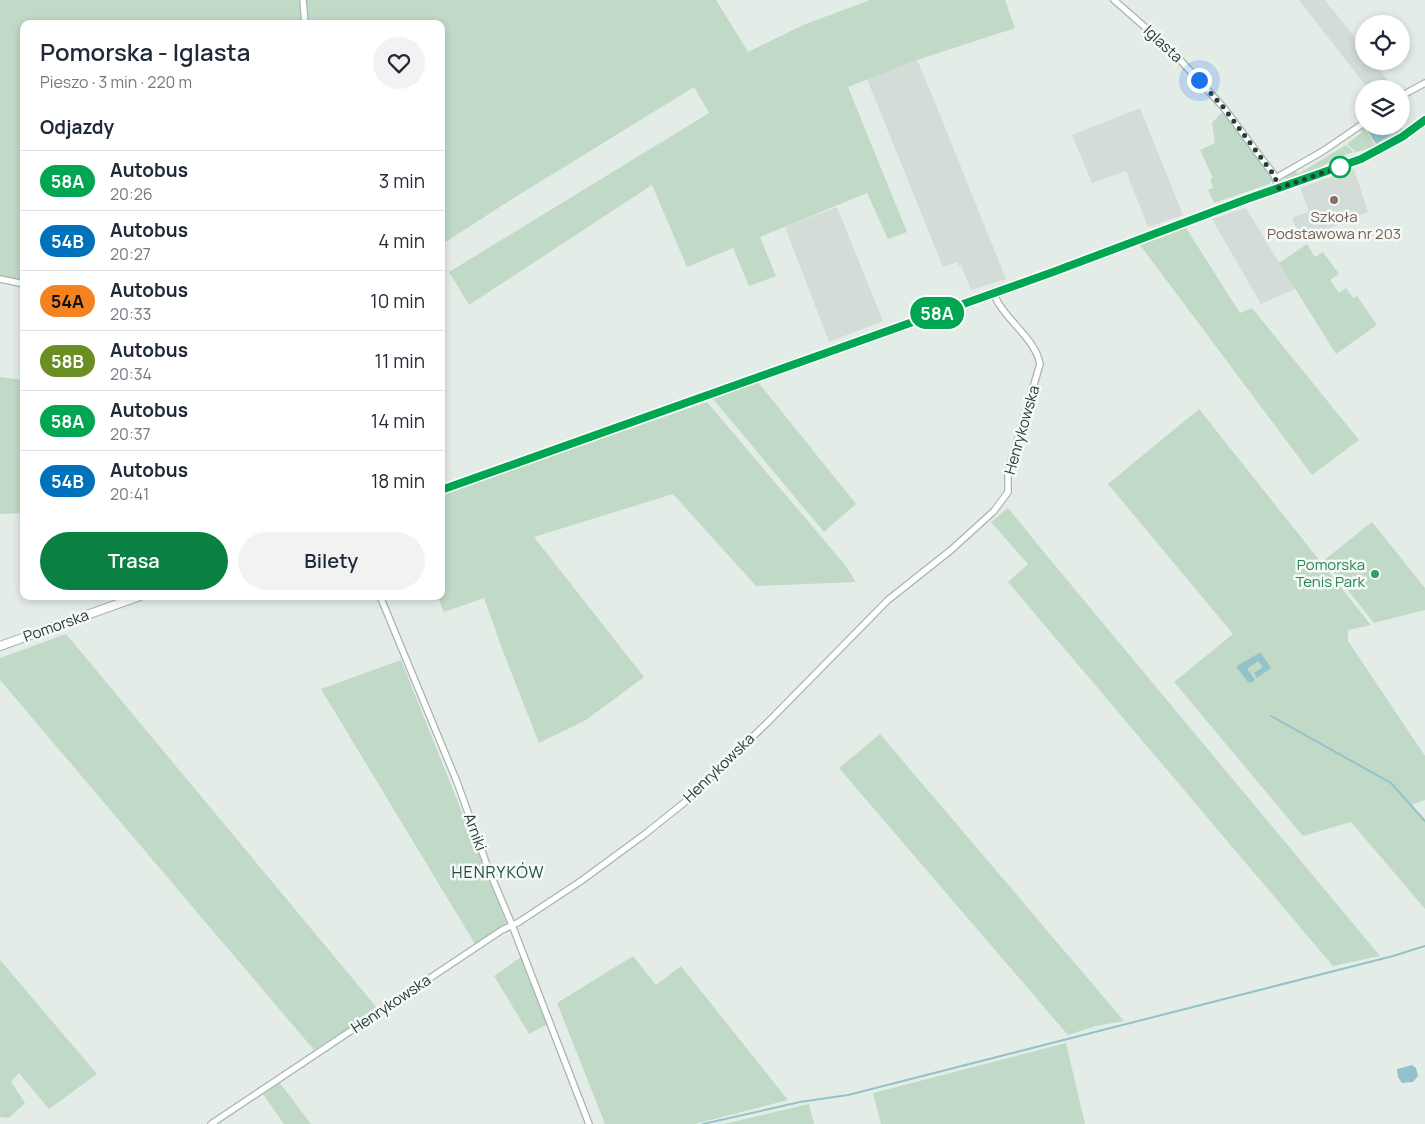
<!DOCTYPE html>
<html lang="pl">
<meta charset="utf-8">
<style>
body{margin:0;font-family:Manrope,sans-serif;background:#f2f2f3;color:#1f2937;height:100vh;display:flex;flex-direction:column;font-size:19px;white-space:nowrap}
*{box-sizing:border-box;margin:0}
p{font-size:16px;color:#747a83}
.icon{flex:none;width:28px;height:28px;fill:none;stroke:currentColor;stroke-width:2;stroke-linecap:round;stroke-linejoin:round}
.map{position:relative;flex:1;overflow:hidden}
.details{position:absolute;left:20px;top:20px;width:425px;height:580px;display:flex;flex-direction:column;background:#fff;border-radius:10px;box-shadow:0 2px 8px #0003}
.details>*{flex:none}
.badge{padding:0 10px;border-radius:16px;font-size:18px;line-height:32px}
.tools{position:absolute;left:1355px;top:15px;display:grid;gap:10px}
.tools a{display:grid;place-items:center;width:55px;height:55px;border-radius:50%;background:#fff;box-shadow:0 2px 8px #0003;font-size:25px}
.you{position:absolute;width:25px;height:25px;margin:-12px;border:4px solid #fff;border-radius:50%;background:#1a73e8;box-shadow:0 0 0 8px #1a73e833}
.map>.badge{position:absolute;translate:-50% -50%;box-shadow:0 0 0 2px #fff}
h2{padding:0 20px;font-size:19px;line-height:45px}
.round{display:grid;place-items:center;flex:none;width:52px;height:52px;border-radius:26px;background:#f2f2f3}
.headline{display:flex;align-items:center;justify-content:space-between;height:85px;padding:0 20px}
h1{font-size:24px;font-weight:600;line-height:38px}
.button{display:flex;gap:10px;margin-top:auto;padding:10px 20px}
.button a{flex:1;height:58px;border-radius:30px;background:#0b8043;color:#fff;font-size:20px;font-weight:600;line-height:58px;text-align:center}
.button a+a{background:#f2f2f3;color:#1f2937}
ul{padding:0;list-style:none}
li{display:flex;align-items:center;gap:15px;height:60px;padding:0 20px;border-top:1px solid #e0e1e3}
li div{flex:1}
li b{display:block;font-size:19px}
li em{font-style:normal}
li .badge{min-width:55px;font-weight:700;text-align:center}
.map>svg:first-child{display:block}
.built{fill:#d3dcd7}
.green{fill:#c0dac7}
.water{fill:#93c3ca}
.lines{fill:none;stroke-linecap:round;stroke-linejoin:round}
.stream{stroke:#93c3ca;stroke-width:2}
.street-casing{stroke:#a7b4af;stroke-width:8}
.secondary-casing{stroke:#a4b6b0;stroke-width:10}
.street{stroke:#fff;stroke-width:5.5}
.secondary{stroke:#fff;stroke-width:8}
.line-casing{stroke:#fff;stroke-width:11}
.line{stroke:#00a651;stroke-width:8}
.walk{stroke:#263c35;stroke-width:5;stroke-dasharray:0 9}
.stop-dot{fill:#fff;stroke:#00a651;stroke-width:2.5}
.education-dot{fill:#8d6e63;stroke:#f5f9f7;stroke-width:2}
.leisure-dot{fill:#2e9e5b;stroke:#f5f9f7;stroke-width:2}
.labels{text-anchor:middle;stroke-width:5;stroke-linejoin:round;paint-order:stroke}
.street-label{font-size:15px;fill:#263c35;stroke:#f5f9f7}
.education-label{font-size:15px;fill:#785e54;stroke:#f5f9f7}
.leisure-label{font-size:15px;fill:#27864d;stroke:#f5f9f7;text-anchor:end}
.neighbourhood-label{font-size:16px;letter-spacing:1px;fill:#244c41;stroke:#f5f9f7}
</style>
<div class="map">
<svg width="1425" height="1124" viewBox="0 0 1425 1124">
<rect width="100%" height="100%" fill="#e4ece8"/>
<g class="built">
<polygon points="1299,0 1325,0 1364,49 1364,61 1373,61 1394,89 1368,89"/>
<polygon points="917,60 934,100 1006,279 971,290 961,265 959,266 957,262 943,267 867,79"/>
<polygon points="1140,108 1183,215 1148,227 1126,171 1092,183 1072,135"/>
<polygon points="1354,169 1368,212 1302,240 1292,218 1309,211 1300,188"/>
<polygon points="837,207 883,321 829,342 785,227"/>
<polygon points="1246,208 1295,289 1261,304 1212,219"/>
</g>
<g class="green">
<polygon points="0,0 716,0 748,52 803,25 870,0 1005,0 1015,28 917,60 848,87 907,232 888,239 867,193 760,237 776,276 749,286 733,248 687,267 652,185 469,305 449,272 709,113 694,87 509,201 441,245 441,24 24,24 24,280 0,276"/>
<polygon points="1221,113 1227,117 1272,177 1272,181 1269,184 1214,203 1208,190 1213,188 1210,180 1213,178 1200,150 1215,143 1212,123"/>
<polygon points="1401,124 1402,130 1376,146 1356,152 1347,144 1362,132 1360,128 1368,126 1365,128 1375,145 1400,130 1397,126 1401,126"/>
<polygon points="1346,145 1354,152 1336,158 1320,168 1285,180 1287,175 1295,170 1298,174"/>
<polygon points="1186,228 1240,313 1252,308 1359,440 1312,475 1140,245"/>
<polygon points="1307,244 1315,257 1323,252 1339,274 1330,280 1339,293 1346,288 1353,298 1357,296 1377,325 1336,354 1279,263"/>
<polygon points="0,377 24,380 24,513 0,514"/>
<polygon points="758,382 856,504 824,532 713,399"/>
<polygon points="707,402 845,565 856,582 756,586 673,494 534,537 644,677 586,720 539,743 504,654 484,598 444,612 437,596 441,596 441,495"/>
<polygon points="1199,409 1371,625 1348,630 1348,641 1425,756 1425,800 1410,805 1425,821 1425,909 1351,822 1303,836 1174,682 1233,634 1108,484"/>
<polygon points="1008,508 1043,551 1380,956 1333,966 1008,582 1028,564 991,522"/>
<polygon points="1372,522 1425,588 1425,610 1374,623 1324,560"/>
<polygon points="66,634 378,1009 314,1050 0,680 0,658"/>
<polygon points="401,660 506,922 503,926 475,944 321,689"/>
<polygon points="880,734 1124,1021 1096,1026 1068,1035 839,768"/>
<polygon points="633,956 656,985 681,966 788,1100 695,1124 605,1124 557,1003"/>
<polygon points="521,957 548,1024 529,1034 494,976"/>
<polygon points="0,960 97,1074 49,1109 19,1073 11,1082 25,1103 9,1118 0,1117"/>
<polygon points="1066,1043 1085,1124 881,1124 873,1093"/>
<polygon points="280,1083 311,1124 284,1124 263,1094"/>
<polygon points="809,1104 814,1124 724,1124"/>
</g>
<g class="water">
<polygon points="1370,126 1397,126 1399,130 1376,144 1366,128"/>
<polygon points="1259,653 1261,653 1271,668 1257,678 1254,673 1263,667 1258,661 1247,669 1255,680 1250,683 1248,682 1237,668 1237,666"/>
<polygon points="1412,1065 1416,1068 1418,1076 1413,1082 1402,1083 1398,1077 1397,1069"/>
</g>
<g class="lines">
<g class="stream">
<polyline points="1271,716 1391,783 1425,821"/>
<polyline points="703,1124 800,1102 848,1095 1393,956 1425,946"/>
</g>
<defs>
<g id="street">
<polyline points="303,0 305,24"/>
<polyline points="1114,0 1171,50 1224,108 1274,175 1279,188"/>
<polyline points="1401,96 1425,83"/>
<polyline points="1276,178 1323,151 1364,123"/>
<polyline points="0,279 24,284"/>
<polyline points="380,596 457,782 488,868 512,925 589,1124"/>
<path d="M 211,1124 L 502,930 L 519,922 L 581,881 L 645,834 L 685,802 L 768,722 L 888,600 L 951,550 L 994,511 L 1008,492 L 1008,472 L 1040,364 C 1035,337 1002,318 993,292"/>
</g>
<g id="secondary">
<polyline points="441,490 1053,272 1247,199 1361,159 1402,137 1425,120"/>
<polyline points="0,646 140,596"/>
</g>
</defs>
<use href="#street" class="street-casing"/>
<use href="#secondary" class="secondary-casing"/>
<use href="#street" class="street"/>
<use href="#secondary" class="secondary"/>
</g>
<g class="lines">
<defs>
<polyline id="line" points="441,490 1053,272 1247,199 1361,159 1402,137 1425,120"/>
</defs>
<use href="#line" class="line-casing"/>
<use href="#line" class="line"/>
<polyline class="walk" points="1199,80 1224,108 1274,175 1279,188 1340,167"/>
</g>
<circle class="stop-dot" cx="1340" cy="167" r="10"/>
<circle class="education-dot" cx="1334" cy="200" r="5"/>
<circle class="leisure-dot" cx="1375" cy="574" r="5"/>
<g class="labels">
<g class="street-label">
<text transform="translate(1163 44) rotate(43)" y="5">Iglasta</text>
<text transform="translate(1022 430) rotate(-74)" y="5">Henrykowska</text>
<text transform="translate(56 626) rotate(-20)" y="5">Pomorska</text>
<text transform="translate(719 768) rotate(-44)" y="5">Henrykowska</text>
<text transform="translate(475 832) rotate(70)" y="5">Arniki</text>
<text transform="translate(391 1004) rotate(-34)" y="5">Henrykowska</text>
</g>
<g class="education-label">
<text x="1334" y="222">Szkoła<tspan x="1334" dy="17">Podstawowa nr 203</tspan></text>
</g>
<g class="leisure-label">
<text x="1365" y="570">Pomorska<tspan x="1365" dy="17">Tenis Park</tspan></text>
</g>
<g class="neighbourhood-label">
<text x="498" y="878">HENRYKÓW</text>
</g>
</g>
</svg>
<div class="tools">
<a><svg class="icon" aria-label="locate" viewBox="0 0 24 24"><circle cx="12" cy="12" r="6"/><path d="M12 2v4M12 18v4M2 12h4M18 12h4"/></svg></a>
<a><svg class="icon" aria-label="layers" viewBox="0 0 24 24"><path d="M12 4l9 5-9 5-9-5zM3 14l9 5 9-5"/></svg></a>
</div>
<div class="you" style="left:1199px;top:80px"></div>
<b class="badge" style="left:937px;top:313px;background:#00a651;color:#fff">58A</b>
<section class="details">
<div class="headline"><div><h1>Pomorska - Iglasta</h1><p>Pieszo · 3 min · 220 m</p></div><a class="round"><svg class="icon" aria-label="heart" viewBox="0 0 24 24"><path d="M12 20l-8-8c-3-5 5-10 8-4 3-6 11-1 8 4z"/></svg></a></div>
<h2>Odjazdy</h2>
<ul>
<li><span class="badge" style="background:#00a651;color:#fff">58A</span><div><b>Autobus</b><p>20:26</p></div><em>3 min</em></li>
<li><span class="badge" style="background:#0072bc;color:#fff">54B</span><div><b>Autobus</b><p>20:27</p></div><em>4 min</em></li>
<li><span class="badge" style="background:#f58220;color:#111">54A</span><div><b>Autobus</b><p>20:33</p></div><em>10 min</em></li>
<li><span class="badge" style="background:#6b8e23;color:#fff">58B</span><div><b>Autobus</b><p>20:34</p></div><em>11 min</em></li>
<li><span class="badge" style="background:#00a651;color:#fff">58A</span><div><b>Autobus</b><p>20:37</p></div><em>14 min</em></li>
<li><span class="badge" style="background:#0072bc;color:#fff">54B</span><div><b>Autobus</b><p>20:41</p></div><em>18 min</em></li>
</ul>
<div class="button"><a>Trasa</a><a>Bilety</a></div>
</section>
</div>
